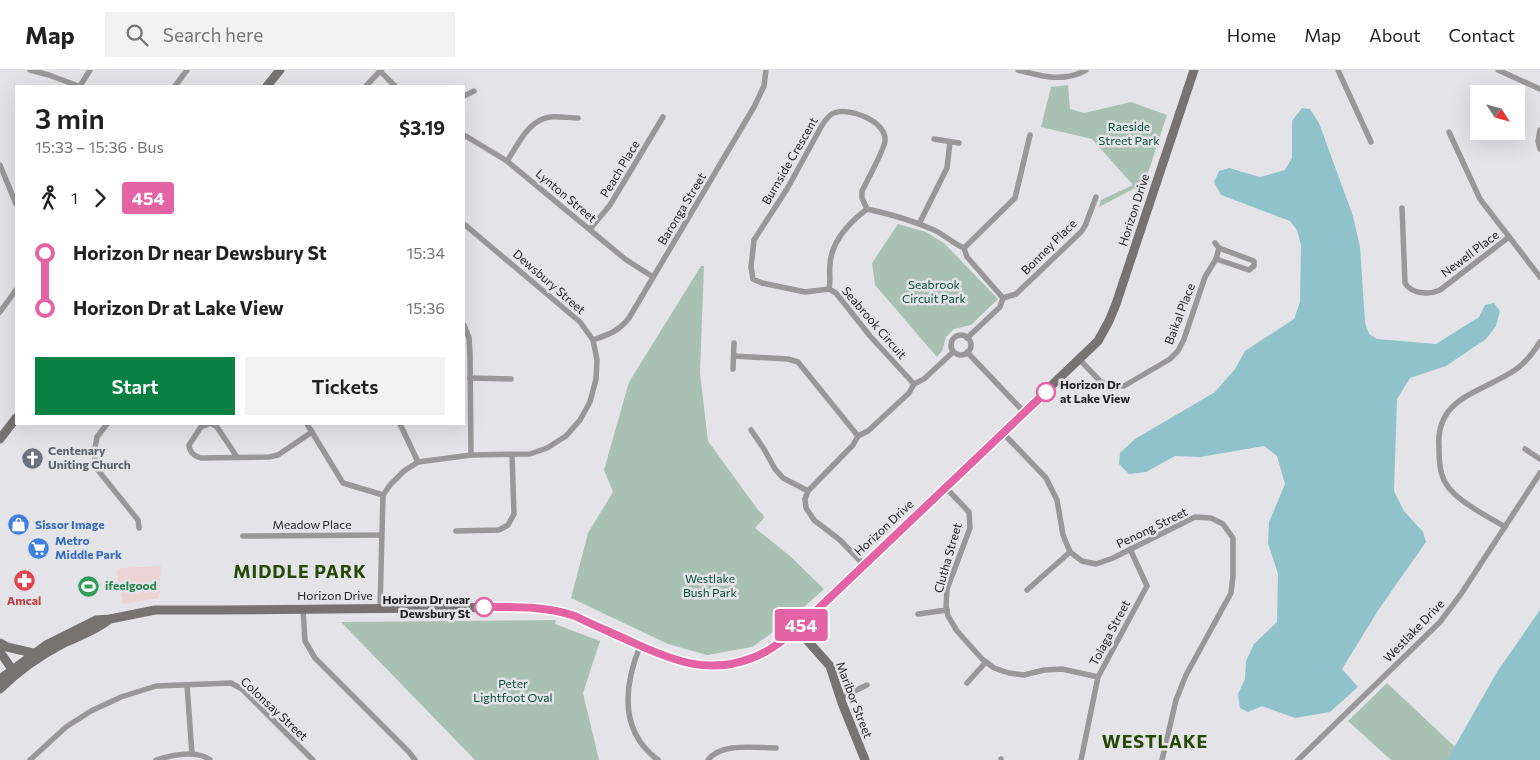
<!DOCTYPE html>
<meta charset="utf-8">
<style>
body{margin:0;font-family:Commissioner,sans-serif;background:#f2f2f2;color:#222;height:100vh;display:flex;flex-direction:column;font-size:19px;white-space:nowrap}
*{box-sizing:border-box;margin:0}
p{font-size:16px;color:#767676}
.icon{flex:none;width:28px;height:28px;fill:none;stroke:currentColor;stroke-width:2;stroke-linecap:round;stroke-linejoin:round}
.map{position:relative;flex:1;overflow:hidden}
.sheet{position:absolute;left:15px;top:15px;width:450px;height:340px;display:flex;flex-direction:column;background:#fff;border-radius:0px;box-shadow:0 5px 20px #0002}
.sheet>*{flex:none}
.badge{padding:0 10px;border-radius:4px;font-size:18px;line-height:32px}
.needle{width:32px;rotate:126deg}
.fabs{position:absolute;left:1470px;top:15px;display:grid;gap:10px}
.fabs a{display:grid;place-items:center;width:55px;height:55px;border-radius:0px;background:#fff;box-shadow:0 5px 20px #0002;font-size:25px}
.map>.badge{position:absolute;translate:-50% -50%;box-shadow:0 0 0 2px #fff}
.legs{display:flex;align-items:center;gap:8px;height:55px;padding:0 20px;font-size:16px}
.legs p{margin-inline-start:auto}
.summary{display:flex;align-items:center;justify-content:space-between;height:85px;padding:0 20px}
h1{font-size:28px;font-weight:600;line-height:38px}
.cta{display:flex;gap:10px;margin-top:auto;padding:10px 20px}
.cta a{flex:1;height:58px;border-radius:0px;background:#0b8043;color:#fff;font-size:20px;font-weight:600;line-height:58px;text-align:center}
.cta a+a{background:#f2f2f2;color:#222}
ul{padding:0 20px;list-style:none}
li{display:flex;align-items:center;gap:18px;height:55px;font-size:19px}
li i{display:grid;place-items:center;width:8px;height:100%;margin:0 6px;background:currentColor}
li i::after{content:'';width:12px;height:12px;margin:-6px;border:4px solid;border-radius:50%;background:#fff}
li p{margin-inline-start:auto}
li:first-child i{background:linear-gradient(#0000 50%,currentColor 0)}
li:last-child i{background:linear-gradient(currentColor 50%,#0000 0)}
header{display:flex;align-items:center;gap:30px;box-sizing:border-box;height:70px;padding:0 25px;background:#fff;border-bottom:1px solid #e0e0e0}
header strong{font-size:24px}
nav{display:flex;gap:28px;margin-inline-start:auto;font-size:18px}
.search{width:350px;height:45px;background:#f2f2f2;display:flex;align-items:center;gap:12px;box-sizing:border-box;padding:0 18px;border-radius:0px;color:#767676;font-size:19px}
.map>svg:first-child{display:block}
.education{fill:#eed3d5}
.green{fill:#a9c1b3}
.water{fill:#8fc2ca}
.lines{fill:none;stroke-linecap:round;stroke-linejoin:round}
.street{stroke:#999797;stroke-width:5.5}
.secondary{stroke:#767372;stroke-width:9}
.line-1-casing{stroke:#fff;stroke-width:11}
.line-1{stroke:#e463a4;stroke-width:8}
.stop-1-dot{fill:#fff;stroke:#e463a4;stroke-width:2.5}
.labels{text-anchor:middle;stroke-width:5;stroke-linejoin:round;paint-order:stroke}
.park-label{font-size:12px;fill:#044f31;stroke:#e4e4e8}
.street-label{font-size:12px;fill:#232325;stroke:#e4e4e8}
.stop-label{font-size:12px;font-weight:bold;fill:#232325;stroke:#e4e4e8;text-anchor:start}
.worship-label{font-size:12px;font-weight:bold;fill:#5b616d;stroke:#e4e4e8;text-anchor:start}
.shop-label{font-size:12px;font-weight:bold;fill:#366cbe;stroke:#e4e4e8;text-anchor:start}
.leisure-label{font-size:12px;font-weight:bold;fill:#27864d;stroke:#e4e4e8;text-anchor:start}
.health-label{font-size:12px;font-weight:bold;fill:#be3a42;stroke:#e4e4e8}
.district-label{font-size:18px;font-weight:bold;letter-spacing:1px;fill:#264906;stroke:#e4e4e8}
</style>
<header>
<strong>Map</strong>
<div class="search"><svg class="icon" aria-label="search" viewBox="0 0 24 24"><circle cx="10" cy="10" r="6"/><path d="M15 15l6 6"/></svg>Search here</div>
<nav><a>Home</a><a>Map</a><a>About</a><a>Contact</a></nav>
</header>
<div class="map">
<svg width="1540" height="690" viewBox="0 0 1540 690">
<rect width="100%" height="100%" fill="#e4e4e8"/>
<polygon class="education" points="161,496 159,528 123,534 116,501 120,498"/>
<g class="green">
<polygon points="1068,15 1070,39 1084,43 1131,32 1167,45 1141,124 1135,118 1099,137 1101,130 1133,115 1092,69 1041,57 1051,17"/>
<polygon points="898,154 926,162 944,173 998,229 971,255 954,259 946,267 942,281 937,287 875,215 872,193"/>
<polygon points="701,196 704,196 700,303 708,371 758,440 763,444 764,448 755,458 790,486 824,519 786,553 752,577 707,585 668,574 571,528 588,463 613,422 604,400 629,312"/>
<polygon points="556,550 555,554 600,571 583,623 599,690 475,690 341,552"/>
<polygon points="1387,613 1455,677 1447,690 1391,690 1348,651"/>
</g>
<g class="water">
<polygon points="1302,38 1310,39 1319,53 1353,146 1360,177 1365,252 1369,264 1377,269 1436,274 1479,247 1485,235 1494,233 1500,241 1496,256 1486,269 1446,296 1410,308 1397,329 1394,421 1404,441 1423,462 1426,472 1379,539 1342,599 1358,617 1330,642 1295,648 1262,636 1248,642 1240,638 1238,624 1245,609 1246,591 1254,574 1277,552 1278,504 1268,473 1269,452 1285,414 1277,386 1264,376 1200,387 1175,386 1146,402 1129,404 1119,394 1120,383 1135,369 1215,322 1235,299 1245,281 1294,249 1300,232 1301,175 1297,160 1290,151 1221,125 1214,112 1219,101 1229,98 1260,107 1285,100 1292,88 1292,51"/>
<polygon points="1540,540 1540,690 1447,690 1497,602"/>
</g>
<g class="lines">
<g class="street">
<polyline points="30,0 49,5 78,16"/>
<path d="M 1018,0 C 1041,6 1063,13 1086,0"/>
<polyline points="1338,0 1371,72"/>
<polyline points="1498,0 1540,19"/>
<polyline points="380,1 395,16"/>
<polyline points="80,16 90,0"/>
<polyline points="175,16 187,0"/>
<polyline points="366,16 381,0"/>
<polyline points="464,26 474,21"/>
<polyline points="1540,60 1538,71 1540,79"/>
<polyline points="1449,62 1480,129 1540,207"/>
<polyline points="464,65 507,91 625,189 653,207"/>
<polyline points="934,69 959,73"/>
<path d="M 507,91 C 518,75 528,50 550,47 C 559,46 569,48 578,48"/>
<polyline points="0,95 16,134"/>
<path d="M 1402,138 L 1405,213 C 1411,224 1429,225 1440,220 L 1509,167"/>
<polyline points="919,154 947,98 950,72"/>
<polyline points="590,159 610,135 663,47"/>
<polyline points="964,178 1015,128 1030,65"/>
<polyline points="1216,189 1249,200 1254,196 1254,191 1219,178"/>
<path d="M 829,219 L 805,222 L 762,213 L 753,209 L 751,197 L 754,170 L 787,119 L 821,57 C 824,52 828,45 834,43 C 849,37 887,51 885,71 C 884,80 867,111 862,121 L 862,128 L 867,139"/>
<polyline points="1003,228 1016,224 1081,162 1085,156 1096,127"/>
<polyline points="0,242 16,220"/>
<polyline points="464,255 469,268 470,284 471,385"/>
<circle cx="961" cy="275" r="10"/>
<path d="M 593,270 C 608,265 619,261 629,248 L 754,37 L 764,16 L 766,0"/>
<polyline points="967,282 1025,343"/>
<polyline points="734,286 788,289 798,292 858,366"/>
<polyline points="1080,290 1100,311 1110,316 1124,316 1170,289 1178,281 1184,269 1205,207 1216,189 1219,178 1215,173"/>
<polyline points="733,299 734,273"/>
<polyline points="470,308 511,309"/>
<path d="M 914,314 L 870,266 L 836,223 L 829,219 C 831,211 829,203 830,195 C 831,172 850,152 867,139 C 890,144 914,151 934,160 C 945,165 953,174 964,178 L 967,187 L 1003,228 L 1000,237 L 967,268"/>
<polyline points="107,354 97,367 94,383 97,399 138,450 139,458"/>
<path d="M 209,354 L 201,357 L 189,375 C 190,383 193,385 201,388 L 269,387 L 278,385 L 312,362"/>
<polyline points="212,354 217,357 237,387"/>
<polyline points="307,354 343,413 383,425"/>
<polyline points="400,354 418,392"/>
<polyline points="751,360 764,379 775,399 783,408 808,421"/>
<polyline points="1003,363 1046,408 1057,430 1063,465 1070,482 1082,491 1096,494 1113,488 1195,447 1211,448 1223,454 1233,468 1233,506 1231,523 1186,605 1176,630 1162,690"/>
<polyline points="1525,379 1540,389"/>
<polyline points="946,418 969,442 970,458 947,519 946,536 948,546 957,561 982,589 994,598 1009,603 1024,605 1044,600 1062,599 1098,607"/>
<path d="M 1505,457 C 1486,445 1448,428 1442,405 C 1439,396 1439,387 1439,378 C 1435,327 1481,323 1515,300 C 1526,293 1533,283 1540,272"/>
<polyline points="456,461 499,460 508,455 514,444 512,385"/>
<polyline points="243,466 381,465"/>
<polyline points="864,495 840,470 814,450 806,438 805,429 808,421 853,375 858,366 868,361 909,323 914,314 924,309 953,282"/>
<polyline points="1027,520 1070,482"/>
<polyline points="303,539 305,571 315,588 409,682 415,690"/>
<polyline points="380,539 383,425 390,415 404,401 418,392 471,385 530,384 547,378 566,366 580,350 590,332 596,309 597,290 593,270 580,252 464,154"/>
<polyline points="918,544 947,540"/>
<path d="M 640,576 C 624,616 619,661 658,690"/>
<polyline points="967,613 986,592"/>
<polyline points="187,615 192,684"/>
<polyline points="840,628 867,615"/>
<polyline points="1001,689 1001,690"/>
<polyline points="30,690 66,657 91,641 121,627 156,616 231,613 242,619 313,690"/>
<path d="M 156,690 C 172,685 196,679 210,690"/>
<path d="M 708,690 C 721,672 756,678 776,678"/>
<polyline points="1081,690 1098,607 1147,516 1130,479"/>
<polyline points="1298,690 1440,552 1461,524 1540,403"/>
</g>
<g class="secondary">
<polyline points="267,16 280,0"/>
<polyline points="0,369 16,348"/>
<polyline points="797,559 830,596 842,633 865,690"/>
<polyline points="0,573 7,577 33,583"/>
<polyline points="0,582 14,602"/>
<path d="M 0,609 L 46,575 L 96,550 L 110,549 L 155,540 L 220,540 L 532,537 L 561,542 L 575,547 C 595,555 615,564 634,573 C 674,591 709,605 752,588 C 769,582 783,570 797,559 L 1098,271 L 1109,251 L 1116,234 L 1194,0"/>
<path d="M 0,619 C 18,601 41,585 64,573 C 81,565 95,561 110,549"/>
</g>
</g>
<g class="lines">
<defs>
<path id="line-1" d="M 484,537 C 516,537 545,536 575,546 C 595,556 615,564 634,573 C 674,591 709,605 752,588 C 769,582 783,570 797,559 L 1046,322"/>
</defs>
<use href="#line-1" class="line-1-casing"/>
<use href="#line-1" class="line-1"/>
</g>
<defs>
<symbol id="church-disc" viewBox="-11 -11 22 22"><circle r="9.5" fill="#6b7280" stroke="#e4e4e8"/><path d="M-1.2-6h2.4v3.5h3.3v2.4h-3.3V6h-2.4V-.1h-3.3v-2.4h3.3Z" fill="#fff"/></symbol>
<symbol id="shop-disc" viewBox="-11 -11 22 22"><circle r="9.5" fill="#3f7fe0" stroke="#e4e4e8"/><path d="M-5-2.5h2.3a2.7 3.5 0 0 1 5.4 0H5L5.5 6h-11ZM-1.5-2.5h3a1.5 2.3 0 0 0-3 0Z" fill="#fff"/></symbol>
<symbol id="supermarket-disc" viewBox="-11 -11 22 22"><circle r="9.5" fill="#3f7fe0" stroke="#e4e4e8"/><path d="M-6-5.5h2.5l.6 2H6L4.5 2H-2.5L-4.4-4H-6ZM-1.5 3.2a1.3 1.3 0 1 0 .1 0ZM3 3.2a1.3 1.3 0 1 0 .1 0Z" fill="#fff"/></symbol>
<symbol id="pharmacy-disc" viewBox="-11 -11 22 22"><circle r="9.5" fill="#e0444e" stroke="#e4e4e8"/><path d="M-2-6h4v4h4v4h-4v4h-4v-4h-4v-4h4Z" fill="#fff"/></symbol>
<symbol id="stadium-disc" viewBox="-11 -11 22 22"><circle r="9.5" fill="#2e9e5b" stroke="#e4e4e8"/><path d="M0-5a6.5 5 0 1 0 0 10a6.5 5 0 1 0 0-10ZM-3.5-1.8h7v3.6h-7Z" fill="#fff"/></symbol>
</defs>
<g fill-rule="evenodd">
<use href="#church-disc" x="20" y="376" width="25" height="25"/>
<use href="#shop-disc" x="6" y="442" width="25" height="25"/>
<use href="#supermarket-disc" x="26" y="466" width="25" height="25"/>
<use href="#pharmacy-disc" x="12" y="498" width="25" height="25"/>
<use href="#stadium-disc" x="76" y="504" width="25" height="25"/>
</g>
<g class="stop-1-dot">
<circle cx="1046" cy="322" r="9"/>
<circle cx="484" cy="537" r="9"/>
</g>
<g class="labels">
<g class="park-label">
<text x="1129" y="61">Raeside<tspan x="1129" dy="14">Street Park</tspan></text>
<text x="934" y="219">Seabrook<tspan x="934" dy="14">Circuit Park</tspan></text>
<text x="710" y="513">Westlake<tspan x="710" dy="14">Bush Park</tspan></text>
<text x="513" y="618">Peter<tspan x="513" dy="14">Lightfoot Oval</tspan></text>
</g>
<g class="street-label">
<text transform="translate(790 91) rotate(-60)" y="4">Burnside Crescent</text>
<text transform="translate(620 99) rotate(-59)" y="4">Peach Place</text>
<text transform="translate(566 126) rotate(40)" y="4">Lynton Street</text>
<text transform="translate(682 139) rotate(-59)" y="4">Baronga Street</text>
<text transform="translate(1134 140) rotate(-72)" y="4">Horizon Drive</text>
<text transform="translate(1049 177) rotate(-45)" y="4">Bonney Place</text>
<text transform="translate(1470 184) rotate(-37)" y="4">Newell Place</text>
<text transform="translate(549 212) rotate(41)" y="4">Dewsbury Street</text>
<text transform="translate(1180 244) rotate(-69)" y="4">Baikal Place</text>
<text transform="translate(874 253) rotate(49)" y="4">Seabrook Circuit</text>
<text x="312" y="459">Meadow Place</text>
<text transform="translate(884 458) rotate(-43)" y="4">Horizon Drive</text>
<text transform="translate(1152 458) rotate(-26)" y="4">Penong Street</text>
<text transform="translate(948 488) rotate(-74)" y="4">Clutha Street</text>
<text x="335" y="530">Horizon Drive</text>
<text transform="translate(1414 561) rotate(-46)" y="4">Westlake Drive</text>
<text transform="translate(1110 563) rotate(-62)" y="4">Tolaga Street</text>
<text transform="translate(854 630) rotate(69)" y="4">Maribor Street</text>
<text transform="translate(274 639) rotate(43)" y="4">Colonsay Street</text>
</g>
<g class="stop-label">
<text x="1060" y="319">Horizon Dr<tspan x="1060" dy="14">at Lake View</tspan></text>
<text x="470" y="534" text-anchor="end">Horizon Dr near<tspan x="470" dy="14">Dewsbury St</tspan></text>
</g>
<g class="worship-label">
<text x="48" y="385">Centenary<tspan x="48" dy="14">Uniting Church</tspan></text>
</g>
<g class="shop-label">
<text x="35" y="459">Sissor Image</text>
<text x="55" y="475">Metro<tspan x="55" dy="14">Middle Park</tspan></text>
</g>
<g class="leisure-label">
<text x="105" y="520">ifeelgood</text>
</g>
<g class="health-label">
<text x="24" y="535">Amcal</text>
</g>
<g class="district-label">
<text x="300" y="508">MIDDLE PARK</text>
<text x="1155" y="678">WESTLAKE</text>
</g>
</g>
</svg>
<div class="fabs">
<a><svg class="needle" viewBox="-14 -14 28 28"><path d="M0-13l5 13h-10z" fill="#e53935"/><path d="M0 13l5-13h-10z" fill="#767676"/></svg></a>
</div>
<b class="badge" style="left:801px;top:555px;background:#e463a4;color:#fff">454</b>
<section class="sheet">
<div class="summary"><div><h1>3 min</h1><p>15:33 – 15:36 · Bus</p></div><b>$3.19</b></div>
<div class="legs"><svg class="icon" aria-label="walk" viewBox="0 0 24 24"><circle cx="13" cy="4" r="2"/><path d="M13 8l-2 6 4 7M11 14l-3 7M7 12l3-4h3l4 4"/></svg>1<svg class="icon" aria-label="forward" viewBox="0 0 24 24"><path d="M9 5l7 7-7 7"/></svg><b class="badge" style="background:#e463a4;color:#fff">454</b></div>
<ul>
<li><i style="color:#e463a4"></i><b>Horizon Dr near Dewsbury St</b><p>15:34</p></li>
<li><i style="color:#e463a4"></i><b>Horizon Dr at Lake View</b><p>15:36</p></li>
</ul>
<div class="cta"><a>Start</a><a>Tickets</a></div>
</section>
</div>
